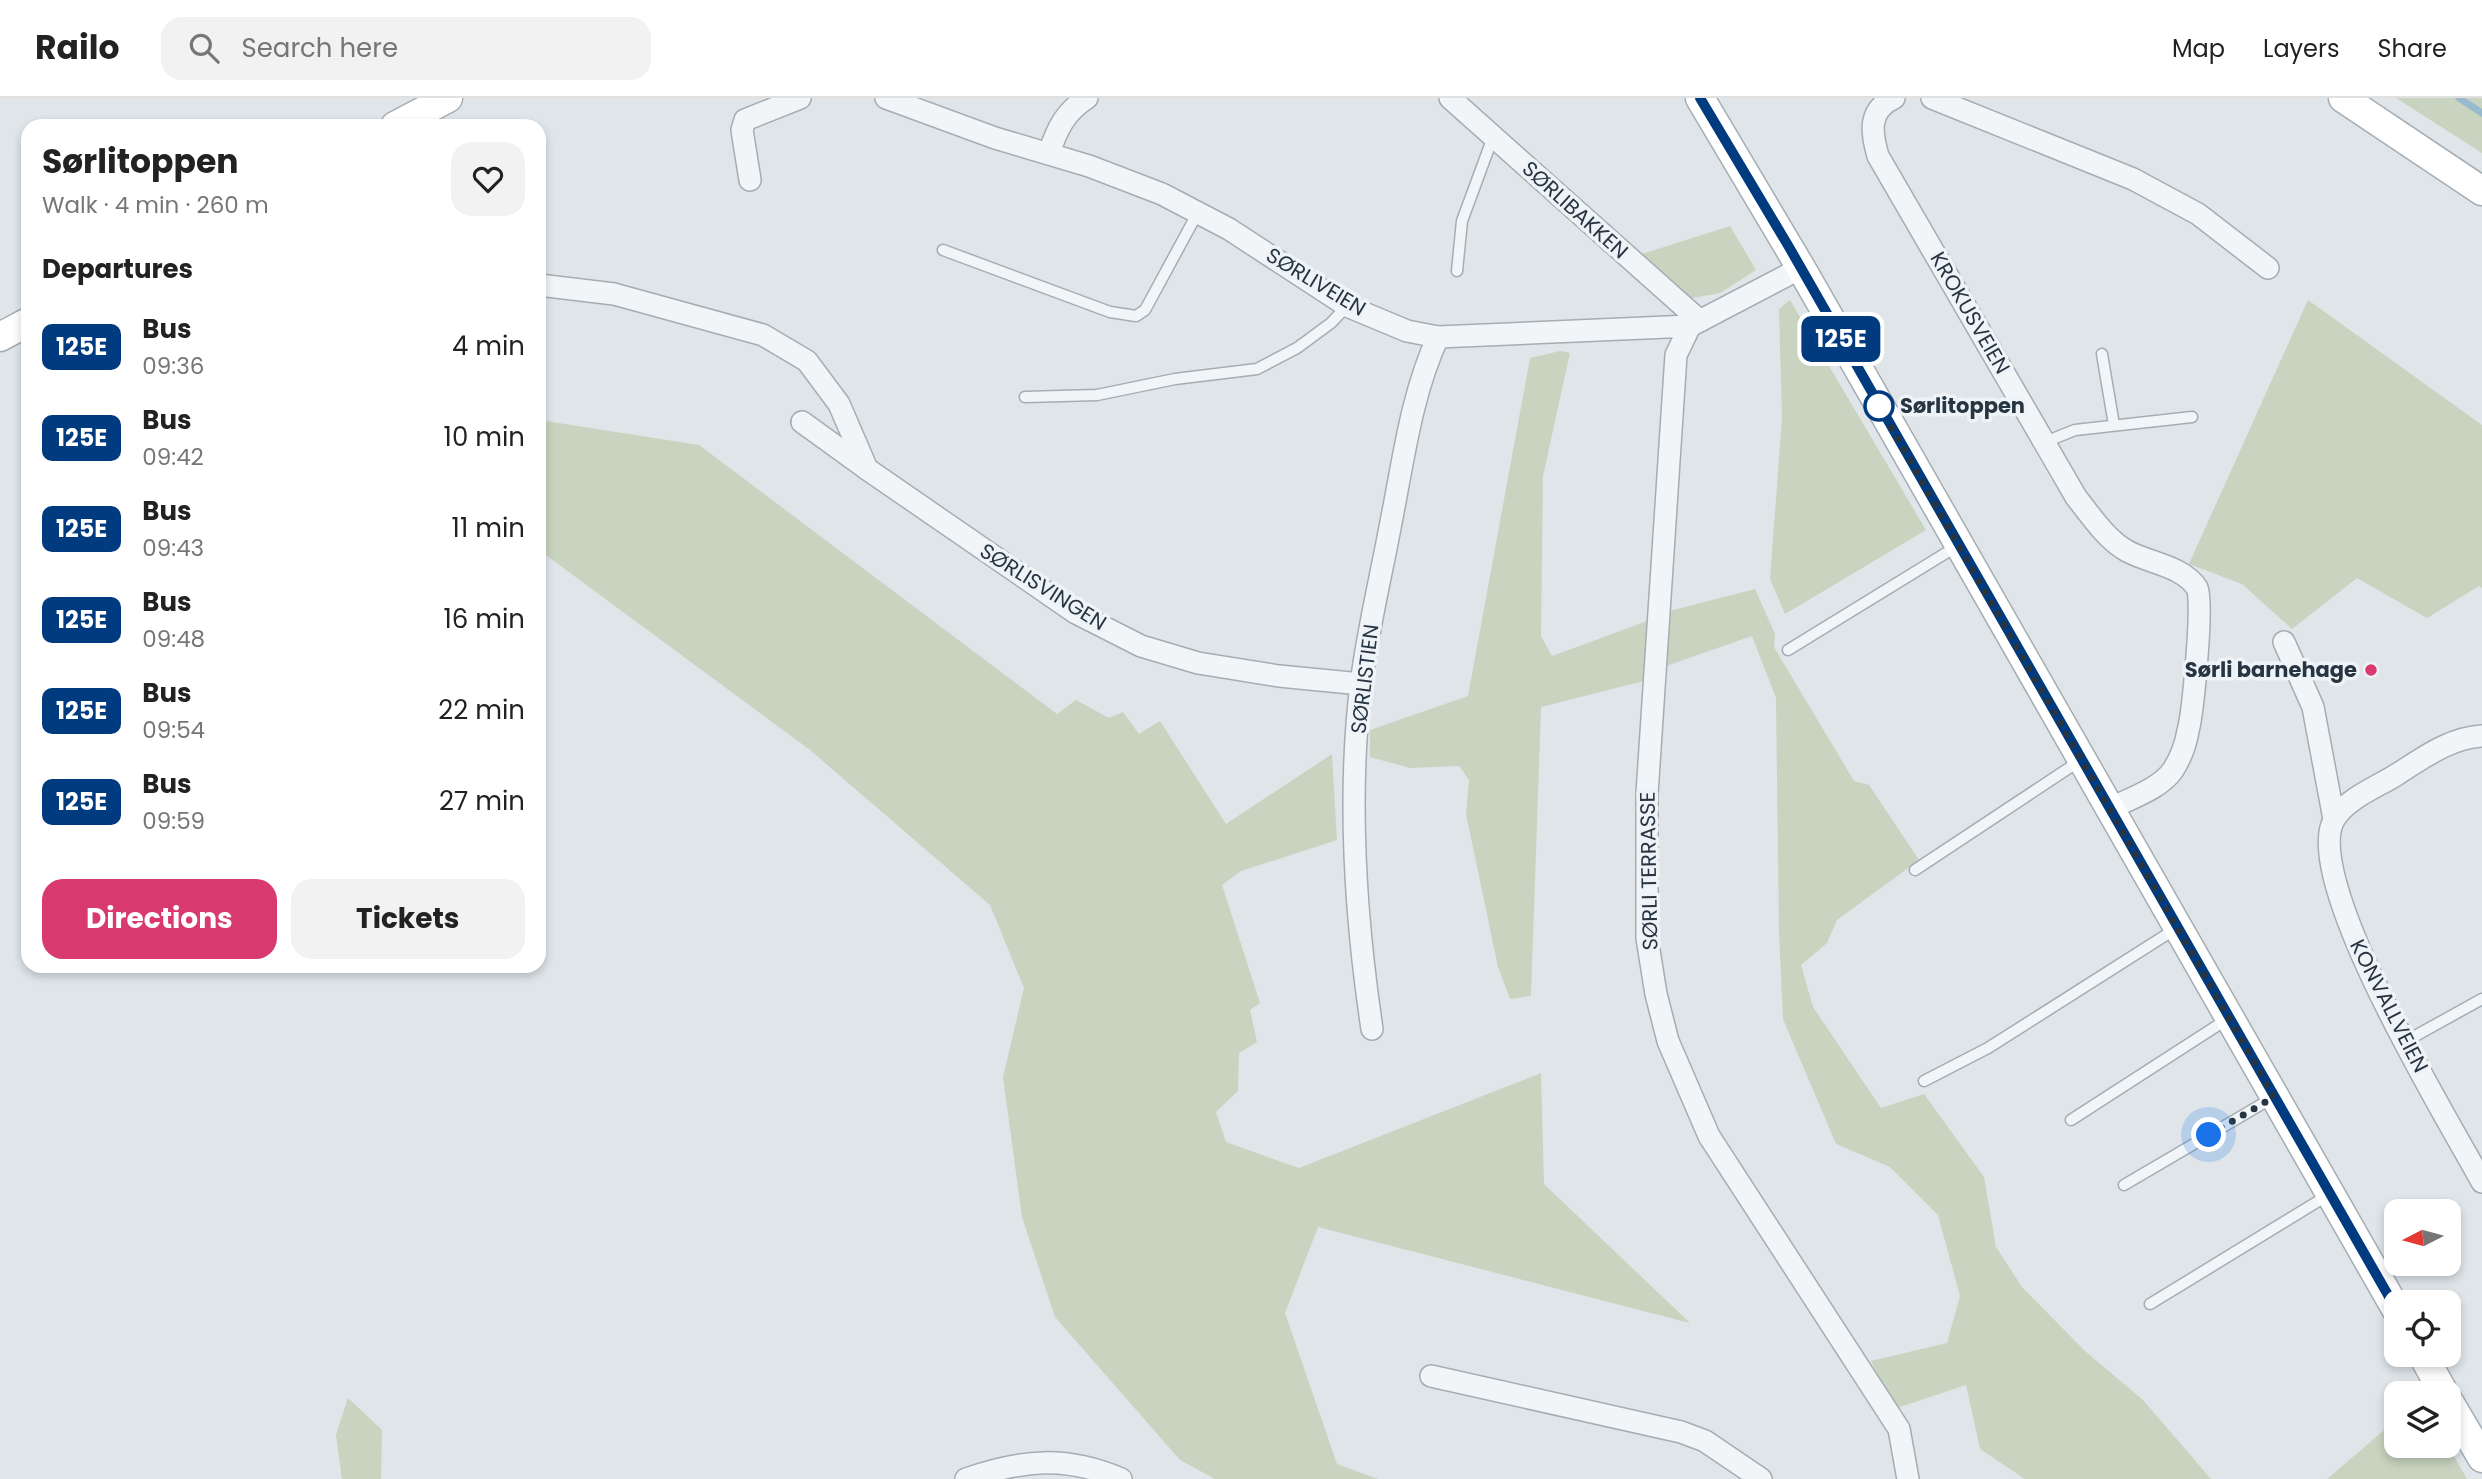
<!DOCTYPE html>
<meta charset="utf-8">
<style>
body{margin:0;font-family:Poppins,sans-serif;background:#f2f2f2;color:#222;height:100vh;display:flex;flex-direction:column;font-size:26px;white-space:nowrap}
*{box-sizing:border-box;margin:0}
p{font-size:23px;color:#767676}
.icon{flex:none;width:38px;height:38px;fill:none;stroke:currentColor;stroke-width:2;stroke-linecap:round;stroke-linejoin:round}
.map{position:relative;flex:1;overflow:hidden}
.panel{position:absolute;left:21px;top:21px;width:525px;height:854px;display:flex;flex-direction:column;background:#fff;border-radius:21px;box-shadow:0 4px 10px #0003}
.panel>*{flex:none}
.badge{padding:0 14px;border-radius:10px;font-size:24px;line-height:46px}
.needle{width:46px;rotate:264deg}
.fabs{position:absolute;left:2384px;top:1101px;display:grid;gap:14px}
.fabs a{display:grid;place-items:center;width:77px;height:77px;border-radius:14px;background:#fff;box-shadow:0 4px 10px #0003;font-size:35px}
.you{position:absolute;width:35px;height:35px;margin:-18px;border:5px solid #fff;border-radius:50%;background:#1a73e8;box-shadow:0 0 0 10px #1a73e833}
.map>.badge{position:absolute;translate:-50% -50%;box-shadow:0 0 0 4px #fff}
h2{padding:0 21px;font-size:26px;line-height:63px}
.round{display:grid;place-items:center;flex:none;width:74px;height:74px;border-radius:21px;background:#f2f2f2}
.headline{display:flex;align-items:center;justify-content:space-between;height:119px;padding:0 21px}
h1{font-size:33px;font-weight:700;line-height:52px}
.cta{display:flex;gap:14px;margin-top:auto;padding:14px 21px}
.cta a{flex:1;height:80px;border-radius:21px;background:#d83a6f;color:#fff;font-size:28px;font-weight:700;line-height:80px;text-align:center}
.cta a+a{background:#f2f2f2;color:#222}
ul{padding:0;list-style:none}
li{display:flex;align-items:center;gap:21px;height:91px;padding:0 21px}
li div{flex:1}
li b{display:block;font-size:26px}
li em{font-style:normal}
li .badge{min-width:77px;font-weight:700;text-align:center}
header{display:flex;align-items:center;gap:42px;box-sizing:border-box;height:98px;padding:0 35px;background:#fff;border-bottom:2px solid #e0e0e0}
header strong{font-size:33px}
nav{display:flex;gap:38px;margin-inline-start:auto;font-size:24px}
.search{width:490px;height:63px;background:#f2f2f2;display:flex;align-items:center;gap:18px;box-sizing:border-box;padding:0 24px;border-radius:21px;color:#767676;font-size:26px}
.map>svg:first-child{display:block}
.green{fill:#c8d4bf}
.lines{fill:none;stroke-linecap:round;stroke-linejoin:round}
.stream{stroke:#97bacc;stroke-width:7}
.lane-casing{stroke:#a4adb4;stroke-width:13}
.street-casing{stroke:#a4adb4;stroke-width:24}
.secondary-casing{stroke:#a4adb4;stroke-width:31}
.lane{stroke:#f2f5f7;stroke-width:10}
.street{stroke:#f2f5f7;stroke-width:21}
.secondary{stroke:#fff;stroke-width:28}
.line-casing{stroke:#fff;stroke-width:16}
.line{stroke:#003b80;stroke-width:10}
.walk{stroke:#273542;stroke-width:7;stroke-dasharray:0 12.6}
.stop-dot{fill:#fff;stroke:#003b80;stroke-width:3.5}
.poi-dot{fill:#d83a6f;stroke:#eef3f7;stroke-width:2.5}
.labels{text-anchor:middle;stroke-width:7;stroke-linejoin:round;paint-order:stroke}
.street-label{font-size:21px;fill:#273542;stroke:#eef3f7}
.stop-label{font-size:21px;font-weight:bold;fill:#273542;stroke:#eef3f7;text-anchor:start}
.poi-label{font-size:21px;font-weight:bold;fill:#273542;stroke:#eef3f7;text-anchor:end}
</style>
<header>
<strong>Railo</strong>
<div class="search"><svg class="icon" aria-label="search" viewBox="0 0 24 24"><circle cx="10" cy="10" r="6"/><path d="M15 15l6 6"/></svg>Search here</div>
<nav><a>Map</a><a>Layers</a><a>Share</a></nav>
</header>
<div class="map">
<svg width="2482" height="1381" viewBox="0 0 2482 1381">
<rect width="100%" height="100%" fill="#dfe5e9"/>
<g class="green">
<polygon points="2396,0 2482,0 2482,55"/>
<polygon points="1730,128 1756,172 1720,195 1687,201 1642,156"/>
<polygon points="1790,202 1926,432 1785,516 1770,481 1782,320 1779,211"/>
<polygon points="2308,202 2482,327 2482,490 2479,488 2427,520 2357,480 2292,531 2242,486 2189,466"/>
<polygon points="1560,253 1570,255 1543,378 1541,538 1552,558 1650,522 1644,583 1541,609 1531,898 1510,901 1498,869 1466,716 1469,682 1459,668 1410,670 1370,659 1370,632 1468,598 1530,260"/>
<polygon points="539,322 699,347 1057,616 1076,602 1109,620 1123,614 1139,636 1160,623 1226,726 1332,656 1337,742 1241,773 1222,787 1260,905 1250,912 1257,944 1239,955 1238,993 1216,1014 1226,1044 1299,1070 1541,975 1544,1086 1690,1225 1318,1129 1285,1215 1337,1366 1378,1381 1215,1381 1180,1362 1055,1219 1022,1119 1003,979 1024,890 990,807 810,652 539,452"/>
<polygon points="1755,491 1775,536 1774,549 1854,683 1869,687 1919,762 1837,822 1827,845 1801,867 1813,909 1881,1010 1924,996 1984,1079 1996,1149 2022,1189 2085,1253 2143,1302 2211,1381 2025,1381 1980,1351 1966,1287 1894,1311 1871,1263 1947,1245 1960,1198 1938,1117 1890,1069 1836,1046 1783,921 1779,835 1776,600 1752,538 1666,568 1670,513"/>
<polygon points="348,1300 382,1332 381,1381 342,1381 336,1337"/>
<polygon points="2396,1322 2396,1348 2448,1348 2467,1381 2327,1381"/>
</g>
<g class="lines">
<polyline class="stream" points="2459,0 2482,15"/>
<defs>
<g id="lane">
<polyline points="943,152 1110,214 1136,218 1145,212 1197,116"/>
<polyline points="1457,173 1462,123 1493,39"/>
<polyline points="2102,256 2114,327"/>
<polyline points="1025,299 1097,297 1175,281 1257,271 1297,250 1331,225 1347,208"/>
<polyline points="2045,344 2075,332 2192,319"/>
<polyline points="1788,552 1959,447"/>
<polyline points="1915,772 2081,662"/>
<polyline points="2406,943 2482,901"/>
<polyline points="1924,983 1988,950 2177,830"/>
<polyline points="2071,1022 2229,920"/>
<polyline points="2124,1087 2274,999"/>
<polyline points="2150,1206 2330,1096"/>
</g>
<g id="street">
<polyline points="886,0 995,40 1089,68 1162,96 1229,131 1347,208 1407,233 1438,239 1690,228 1801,170"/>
<polyline points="1450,0 1700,223"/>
<path d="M 1894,0 C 1868,12 1871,34 1878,58 L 2076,399 C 2091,418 2106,441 2127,453 C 2149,465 2183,468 2197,490 C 2204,501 2193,614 2188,633 C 2186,645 2180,661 2173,672 C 2160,691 2129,701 2109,711"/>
<polyline points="1932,0 2133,81 2198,116 2268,170"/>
<path d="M 1049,55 C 1057,31 1065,14 1087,0"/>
<polyline points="750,82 742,32 745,22 800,0"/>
<polyline points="539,187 614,196 763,237 807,263 839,306 867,371 1076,515 1141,548 1198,565 1279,578 1361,586"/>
<polyline points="1690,228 1676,257 1647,696 1647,840 1656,896 1668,943 1709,1038 1899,1331 1908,1381"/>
<polyline points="802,324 867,371"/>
<polyline points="2284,544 2313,609 2334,721"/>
<path d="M 2482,638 C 2449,640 2423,660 2396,677 C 2377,689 2348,700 2335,720 C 2298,777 2450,1025 2482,1084"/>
<path d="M 1372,931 C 1355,817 1347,701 1361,586 C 1368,530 1382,474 1392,419 C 1404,358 1412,295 1438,239"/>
<polyline points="1431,1278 1681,1334 1705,1343 1761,1381"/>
<path d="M 966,1381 C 1022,1362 1065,1357 1121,1381"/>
</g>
<g id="secondary">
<polyline points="1700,0 1801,170 2396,1211"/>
<polyline points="2343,0 2482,93"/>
<polyline points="395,28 448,0"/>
<polyline points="0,239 28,224"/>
<polyline points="2422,1256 2444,1295"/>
<polyline points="2448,1302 2482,1360"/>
</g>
</defs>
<use href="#lane" class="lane-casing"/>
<use href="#street" class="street-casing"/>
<use href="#secondary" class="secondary-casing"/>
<use href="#lane" class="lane"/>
<use href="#street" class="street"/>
<use href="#secondary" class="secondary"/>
</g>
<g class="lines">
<defs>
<polyline id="line" points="1700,0 1789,149 2396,1211"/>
</defs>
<use href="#line" class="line-casing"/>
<use href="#line" class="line"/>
<polyline class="walk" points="1879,308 2274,999 2209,1037"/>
</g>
<circle class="stop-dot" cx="1879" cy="308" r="14"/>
<circle class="poi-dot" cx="2371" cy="572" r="7"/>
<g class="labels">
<g class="street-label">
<text transform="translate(1575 112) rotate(42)" y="7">SØRLIBAKKEN</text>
<text transform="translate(1316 184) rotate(31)" y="7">SØRLIVEIEN</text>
<text transform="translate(1970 215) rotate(60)" y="7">KROKUSVEIEN</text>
<text transform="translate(1043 489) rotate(32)" y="7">SØRLISVINGEN</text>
<text transform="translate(1365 581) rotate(-83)" y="7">SØRLISTIEN</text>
<text transform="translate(1649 773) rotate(-91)" y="7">SØRLI TERRASSE</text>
<text transform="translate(2389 908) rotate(63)" y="7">KONVALLVEIEN</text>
</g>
<g class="stop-label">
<text x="1900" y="315">Sørlitoppen</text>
</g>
<g class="poi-label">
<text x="2357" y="579">Sørli barnehage</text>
</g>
</g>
</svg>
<div class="fabs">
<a><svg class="needle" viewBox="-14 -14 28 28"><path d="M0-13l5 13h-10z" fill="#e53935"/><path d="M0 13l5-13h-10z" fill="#767676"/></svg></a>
<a><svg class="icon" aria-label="locate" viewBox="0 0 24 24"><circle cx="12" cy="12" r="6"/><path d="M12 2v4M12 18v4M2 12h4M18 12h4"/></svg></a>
<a><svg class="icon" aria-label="layers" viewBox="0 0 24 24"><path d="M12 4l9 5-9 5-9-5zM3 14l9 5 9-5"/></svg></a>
</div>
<div class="you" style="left:2209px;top:1037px"></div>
<b class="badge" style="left:1841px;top:241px;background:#003b80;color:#fff">125E</b>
<section class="panel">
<div class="headline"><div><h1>Sørlitoppen</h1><p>Walk · 4 min · 260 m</p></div><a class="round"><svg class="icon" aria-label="heart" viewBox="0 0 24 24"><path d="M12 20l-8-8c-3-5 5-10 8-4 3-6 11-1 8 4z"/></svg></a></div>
<h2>Departures</h2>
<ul>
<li><span class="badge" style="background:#003b80;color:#fff">125E</span><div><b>Bus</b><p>09:36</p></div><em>4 min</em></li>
<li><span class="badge" style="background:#003b80;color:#fff">125E</span><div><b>Bus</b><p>09:42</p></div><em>10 min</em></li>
<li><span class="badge" style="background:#003b80;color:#fff">125E</span><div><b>Bus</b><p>09:43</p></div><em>11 min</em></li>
<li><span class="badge" style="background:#003b80;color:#fff">125E</span><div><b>Bus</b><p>09:48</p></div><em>16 min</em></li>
<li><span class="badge" style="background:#003b80;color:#fff">125E</span><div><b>Bus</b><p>09:54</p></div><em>22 min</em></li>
<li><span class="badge" style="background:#003b80;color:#fff">125E</span><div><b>Bus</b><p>09:59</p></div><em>27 min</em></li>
</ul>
<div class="cta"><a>Directions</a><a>Tickets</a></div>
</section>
</div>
